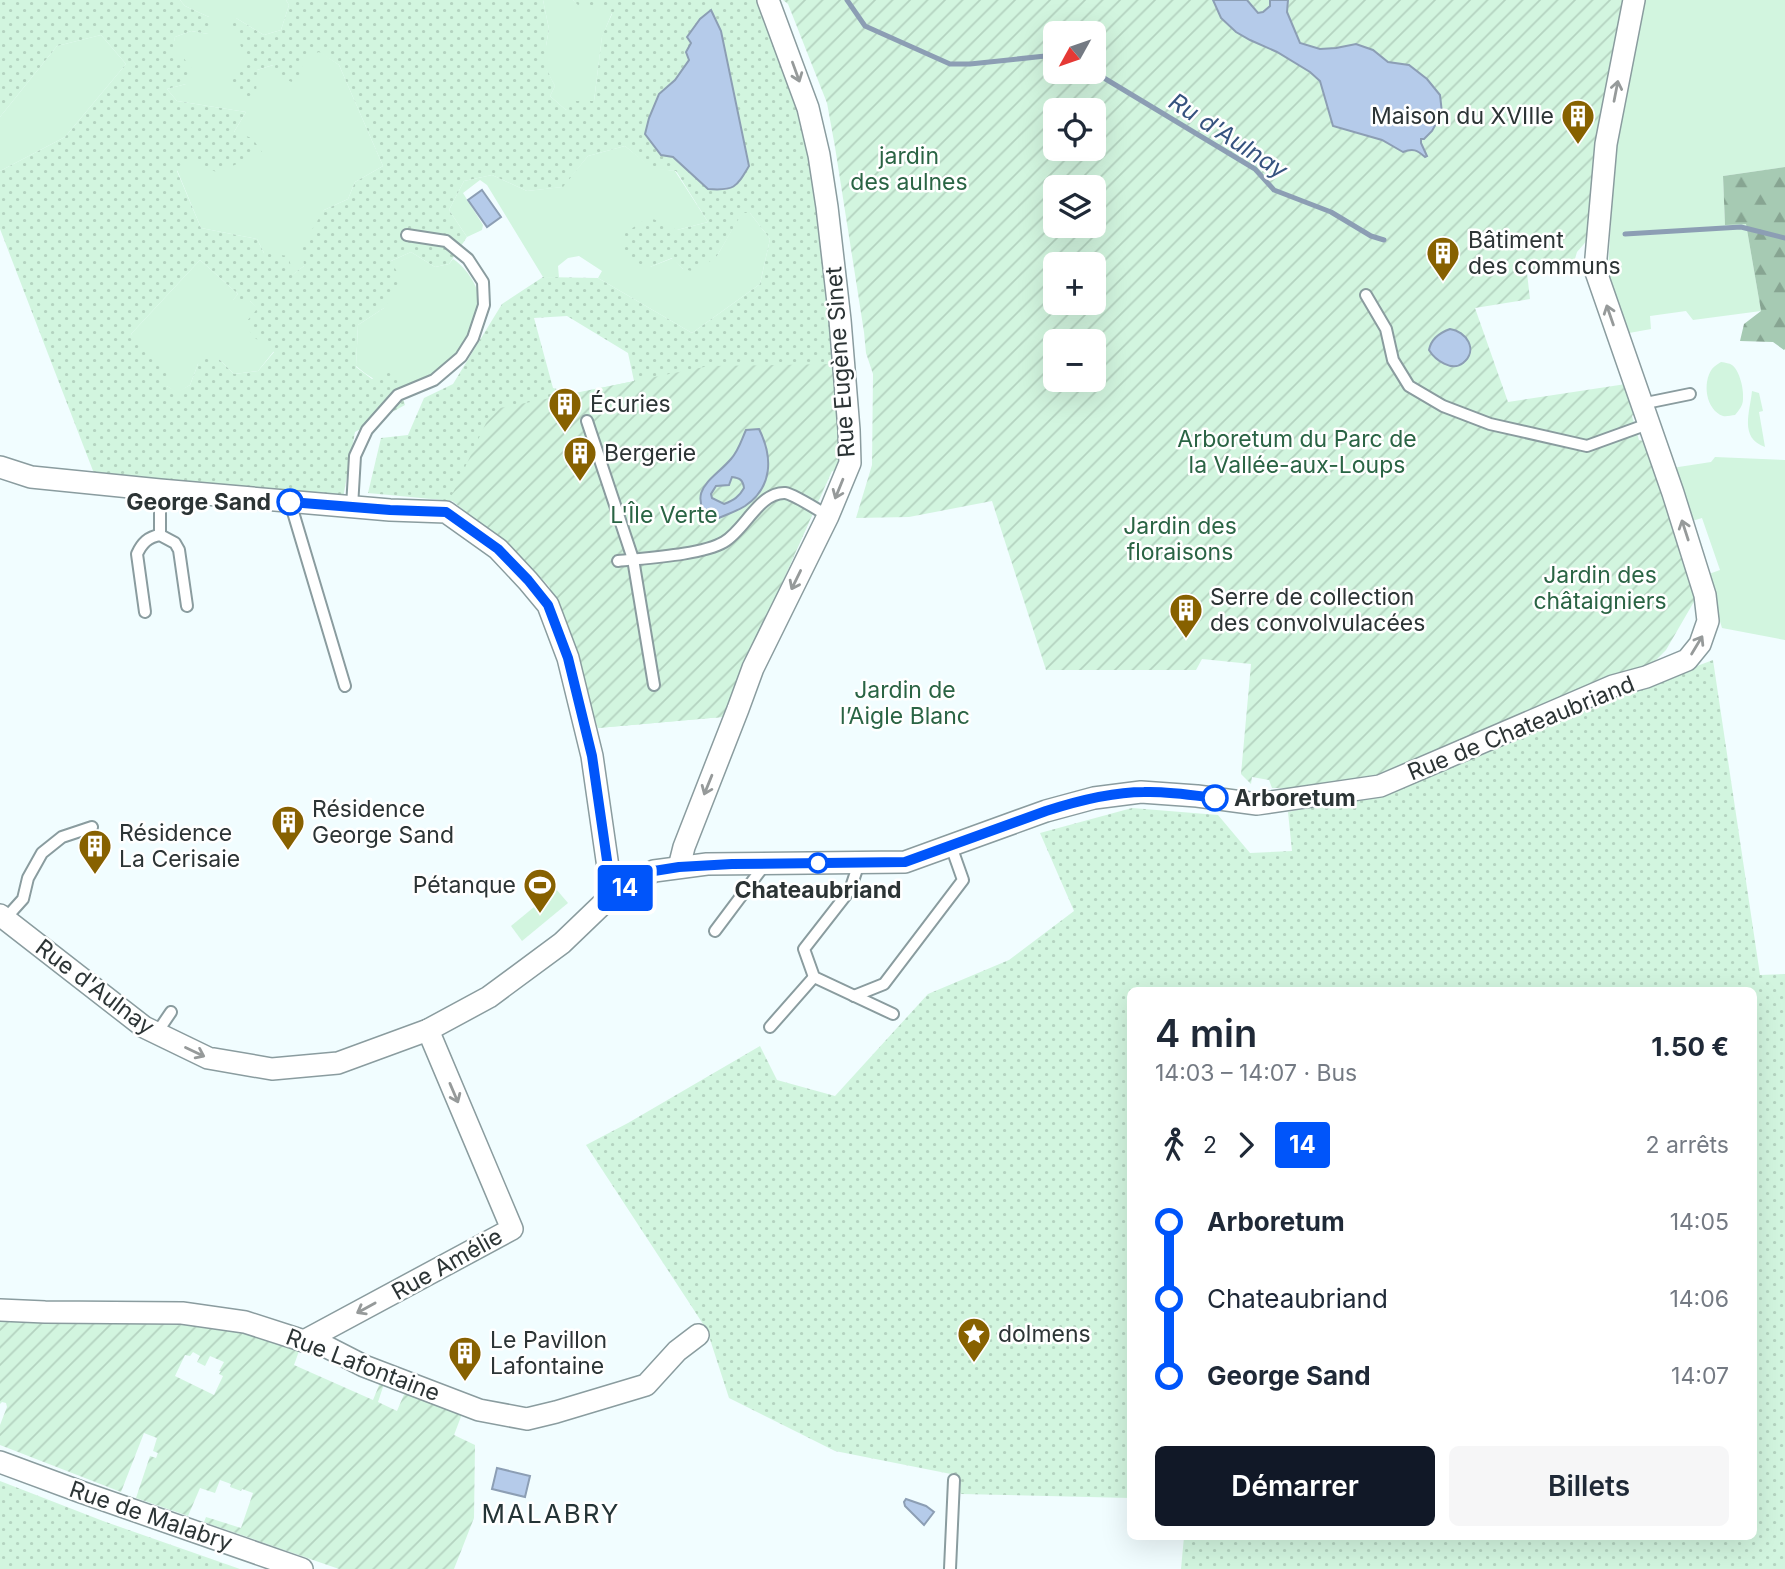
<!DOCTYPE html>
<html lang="fr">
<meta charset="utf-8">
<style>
body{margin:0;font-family:Inter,sans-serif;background:#f6f6f7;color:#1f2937;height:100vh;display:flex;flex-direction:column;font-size:26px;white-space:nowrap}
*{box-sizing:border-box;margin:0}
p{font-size:23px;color:#747a83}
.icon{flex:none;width:38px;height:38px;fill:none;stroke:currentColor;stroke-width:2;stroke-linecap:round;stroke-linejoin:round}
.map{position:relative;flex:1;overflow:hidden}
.panel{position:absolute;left:1127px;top:987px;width:630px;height:553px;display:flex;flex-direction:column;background:#fff;border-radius:10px;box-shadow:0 7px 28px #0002}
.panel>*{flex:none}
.badge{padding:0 14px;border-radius:5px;font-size:24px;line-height:46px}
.needle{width:46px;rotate:230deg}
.controls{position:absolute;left:1043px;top:21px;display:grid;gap:14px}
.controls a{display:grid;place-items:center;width:63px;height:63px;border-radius:10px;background:#fff;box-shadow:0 7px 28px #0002;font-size:35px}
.map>.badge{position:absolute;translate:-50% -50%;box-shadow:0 0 0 4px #fff}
.legs{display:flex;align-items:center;gap:10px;height:77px;padding:0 28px;font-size:23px}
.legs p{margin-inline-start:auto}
.head{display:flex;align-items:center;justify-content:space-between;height:119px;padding:0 28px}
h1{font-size:38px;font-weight:600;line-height:52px}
.primary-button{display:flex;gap:14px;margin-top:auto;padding:14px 28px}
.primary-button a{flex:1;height:80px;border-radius:10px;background:#111827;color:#fff;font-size:28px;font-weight:600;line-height:80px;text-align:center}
.primary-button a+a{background:#f6f6f7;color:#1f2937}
ul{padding:0 28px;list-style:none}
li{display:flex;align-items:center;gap:24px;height:77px;font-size:26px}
li i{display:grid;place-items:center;width:10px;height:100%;margin:0 9px;background:currentColor}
li i::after{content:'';width:18px;height:18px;margin:-9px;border:5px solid;border-radius:50%;background:#fff}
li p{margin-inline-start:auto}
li:first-child i{background:linear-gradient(#0000 50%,currentColor 0)}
li:last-child i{background:linear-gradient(currentColor 50%,#0000 0)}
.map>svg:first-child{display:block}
.grass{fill:#d2f5df}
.forest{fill:url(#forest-firs)}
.park{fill:url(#park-dots);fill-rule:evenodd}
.garden{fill:url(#garden-furrows);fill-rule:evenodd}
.water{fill:#b5cbea;stroke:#8c9eb4;stroke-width:2;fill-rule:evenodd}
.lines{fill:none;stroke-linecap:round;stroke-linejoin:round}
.stream{stroke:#8c9eb4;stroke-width:5}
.service-casing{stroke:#8a9c9f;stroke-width:14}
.minor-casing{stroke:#8a9c9f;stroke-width:24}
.service{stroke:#fff;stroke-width:10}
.minor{stroke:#fff;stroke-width:21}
.oneway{stroke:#969a9a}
.line-1-casing{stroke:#fff;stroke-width:16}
.line-1{stroke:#0055fa;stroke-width:10}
.stop-1-dot{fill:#fff;stroke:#0055fa;stroke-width:3.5}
.labels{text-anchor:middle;stroke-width:5;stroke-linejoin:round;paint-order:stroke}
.poi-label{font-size:23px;fill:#2c3435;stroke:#fff;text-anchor:start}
.park-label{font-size:23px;fill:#2a6444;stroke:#fff}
.street-label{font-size:23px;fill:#2c3435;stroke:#fff}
.stop-label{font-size:23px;font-weight:bold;fill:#2c3435;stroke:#fff;text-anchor:end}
.water-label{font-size:24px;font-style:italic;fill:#36537f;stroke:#fff}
.quarter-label{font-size:26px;letter-spacing:2px;fill:#243436;stroke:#fff}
</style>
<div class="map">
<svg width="1785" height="1569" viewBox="0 0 1785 1569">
<defs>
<pattern id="forest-firs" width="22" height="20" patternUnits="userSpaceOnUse" patternTransform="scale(1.75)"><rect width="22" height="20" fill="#a6cab3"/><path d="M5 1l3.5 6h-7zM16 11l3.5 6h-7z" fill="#87a592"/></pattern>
<pattern id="park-dots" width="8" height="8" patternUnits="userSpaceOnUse" patternTransform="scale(1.75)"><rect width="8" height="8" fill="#d2f5df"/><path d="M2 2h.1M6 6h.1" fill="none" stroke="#b4d3c0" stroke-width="1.8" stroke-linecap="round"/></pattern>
<pattern id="garden-furrows" width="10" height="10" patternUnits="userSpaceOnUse" patternTransform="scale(1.75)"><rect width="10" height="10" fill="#d2f5df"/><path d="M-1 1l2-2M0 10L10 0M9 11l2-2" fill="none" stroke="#b4d3c0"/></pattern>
</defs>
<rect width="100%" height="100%" fill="#f1fdff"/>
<g class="grass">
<polygon points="180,0 286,0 289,5 281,30 264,35 236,18 257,70 319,51 339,65 383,166 355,182 348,199 324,210 304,266 291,276 264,253 257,239 201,228 177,170 188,157 234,132 246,112 177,101 167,89 186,84 171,55 175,37 191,31 208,34 209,17 185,6"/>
<polygon points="543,0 573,0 580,6 604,4 612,13 602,37 594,101 566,110 550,96 555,86 546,69 546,46 549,29"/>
<polygon points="1645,0 1785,0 1785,167 1723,176 1725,224 1746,224 1761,311 1693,320 1686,311 1650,316 1651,329 1629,333 1608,271 1615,148"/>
<polygon points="101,35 126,64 65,137 0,171 0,117 57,46"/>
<polygon points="625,146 652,168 675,171 708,222 677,230 650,267 673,258 683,269 717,256 742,212 750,213 770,239 760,284 692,333 598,278 602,271 579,256 568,258 558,266 559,278 543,277 487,185 480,180 463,193 483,225 482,230 467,237 449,210 464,181 492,175 527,191 562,187 588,156"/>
<path d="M 411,252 L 435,267 L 449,264 L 453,259 C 465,267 477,283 479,298 C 480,307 476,316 473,324 C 460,351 444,373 414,384 C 409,385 403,388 399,388 C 382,386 368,376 356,366 L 358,325 L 384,308 L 391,261 Z"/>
<polygon points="200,260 238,294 233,300 250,301 258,309 274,351 258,371 234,374 219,359 198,364 190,385 177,393 167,386 131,334"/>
<path d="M 1721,362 C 1726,363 1729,363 1732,365 C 1740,371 1744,390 1743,399 C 1743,406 1739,410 1735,415 C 1731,415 1727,417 1723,416 C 1706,410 1702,383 1712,369 C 1714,366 1718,364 1721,362 Z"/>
<path d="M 1752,391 L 1759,393 L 1763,411 L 1759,412 L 1765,447 C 1739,438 1750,412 1752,391 Z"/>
<polygon points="1715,457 1785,460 1785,640 1722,628 1706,575 1720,570 1702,518 1689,522 1672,468 1711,462"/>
<polygon points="556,889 568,903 522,941 511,926"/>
</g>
<polygon class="forest" points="1785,167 1785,349 1784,350 1773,342 1740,341 1744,324 1761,311 1746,224 1725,225 1723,176"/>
<g class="park">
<path d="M 0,0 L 180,0 L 185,6 L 209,17 L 213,27 L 208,34 L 191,31 L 175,37 L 172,55 L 182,56 L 192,69 L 186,84 L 167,89 L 177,101 L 246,112 L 234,132 L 252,138 L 262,152 L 218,173 L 188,158 L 177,171 L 201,228 L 257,239 L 264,253 L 289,256 L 292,275 L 304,266 L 302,246 L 324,210 L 348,199 L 355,182 L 383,166 L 339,65 L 319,52 L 302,58 L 303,72 L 294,83 L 280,77 L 273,65 L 257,70 L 256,98 L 240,98 L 229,77 L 247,59 L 231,26 L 236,18 L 264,35 L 281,30 L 289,5 L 286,0 L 543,0 L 549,29 L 546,46 L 546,68 L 555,86 L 550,96 L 566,110 L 575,101 L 594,101 L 602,36 L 612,14 L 604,5 L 580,7 L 573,0 L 759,0 L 804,112 L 836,364 L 845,463 L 834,487 L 828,487 L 836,472 L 832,471 L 722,717 L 598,728 L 561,611 L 549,586 L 516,552 L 453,501 L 368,493 L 381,438 L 408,435 L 424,398 L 453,384 L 502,304 L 543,277 L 598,278 L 692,333 L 760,284 L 770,239 L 750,213 L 742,213 L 717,256 L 696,272 L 683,269 L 672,258 L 650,267 L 624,259 L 625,233 L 649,217 L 677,230 L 708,222 L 676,171 L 652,169 L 625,146 L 588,156 L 563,187 L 527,191 L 492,175 L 464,181 L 449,210 L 467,237 L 449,264 L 435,267 L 411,252 L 391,261 L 402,281 L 384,308 L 358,325 L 356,367 L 372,379 L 387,369 L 400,375 L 400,389 L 405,405 L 355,432 L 343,498 L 186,481 L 95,476 L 0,229 L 0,171 L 65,137 L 126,64 L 101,35 L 57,46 L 0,117 ZM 694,29 L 721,31 L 745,147 L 740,182 L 726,190 L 708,189 L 673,156 L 661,155 L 646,135 L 649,118 L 659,94 L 675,80 L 689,60 L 691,43 L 687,37 ZM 200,260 L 238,294 L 232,301 L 250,301 L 257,309 L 247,321 L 251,335 L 274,352 L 258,371 L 234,374 L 219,359 L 207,356 L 198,364 L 190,385 L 177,392 L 167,386 L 169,369 L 131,334 ZM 567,316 L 628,353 L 634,381 L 568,395 L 568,392 L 553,388 L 534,318 Z"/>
<polygon points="1713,660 1760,975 1785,974 1785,1569 1181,1569 1184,1537 1754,1536 1754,990 1130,990 1130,1498 961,1494 951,1474 835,1451 729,1398 707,1330 586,1145 628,1123 760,1046 777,1080 835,1096 928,994 1009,960 1074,911 1040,833 1132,808 1218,815 1250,853 1292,851 1288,812 1365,796 1543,724"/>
<polygon points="0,1481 103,1521 240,1569 0,1569"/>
</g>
<g class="garden">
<path d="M 783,0 L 1626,0 L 1593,159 L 1590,237 L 1577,252 L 1572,269 L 1527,273 L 1530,299 L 1475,308 L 1508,402 L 1626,384 L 1636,412 L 1632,416 L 1639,440 L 1650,442 L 1699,593 L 1666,650 L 1653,663 L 1604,680 L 1388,775 L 1310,788 L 1272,788 L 1269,780 L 1252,777 L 1251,784 L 1241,774 L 1251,664 L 1202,659 L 1196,670 L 1046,670 L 992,501 L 909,517 L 856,518 L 872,465 L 873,374 L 866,353 L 864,332 L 835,147 L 827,103 L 788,4 ZM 1055,33 L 1094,33 L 1094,72 L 1055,72 ZM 1055,110 L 1094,110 L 1094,149 L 1055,149 ZM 1055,187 L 1094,187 L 1094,226 L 1055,226 ZM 1055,264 L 1094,264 L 1094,303 L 1055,303 ZM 1055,341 L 1094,341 L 1094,380 L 1055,380 Z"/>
<polygon points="836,364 840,452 722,717 598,728 561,611 549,586 516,552 450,499 486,423 500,408 709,366"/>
<path d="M 0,1317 L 184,1322 L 239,1328 L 299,1351 L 294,1365 L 373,1400 L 380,1383 L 384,1384 L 378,1402 L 397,1411 L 405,1392 L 462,1414 L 454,1435 L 475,1445 L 474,1518 L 454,1569 L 339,1569 L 204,1522 L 206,1517 L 241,1528 L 253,1493 L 242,1489 L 241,1491 L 230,1487 L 231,1484 L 220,1480 L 215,1493 L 200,1488 L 188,1516 L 136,1498 L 150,1456 L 156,1458 L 158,1453 L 153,1451 L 157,1438 L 144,1433 L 121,1492 L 0,1445 L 0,1425 L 7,1407 L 6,1403 L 2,1402 L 0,1404 ZM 193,1352 L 200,1356 L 197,1362 L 205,1366 L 210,1356 L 224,1362 L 219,1371 L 221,1371 L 219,1374 L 223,1376 L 214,1395 L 175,1376 L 185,1355 L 190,1356 Z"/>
</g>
<g class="water">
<path d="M 1213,0 L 1247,0 L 1258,13 L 1263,12 L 1270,6 L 1270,0 L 1288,0 L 1287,12 L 1300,43 L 1320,49 L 1336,48 L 1356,44 L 1373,50 L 1388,62 L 1409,65 L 1427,79 L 1440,95 L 1442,113 L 1432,131 L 1424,139 L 1421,139 L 1421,143 L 1427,156 L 1425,157 C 1417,150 1413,148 1403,152 L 1382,140 L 1333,126 L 1320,81 L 1310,72 L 1277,52 L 1250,40 L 1236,32 L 1221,18 Z"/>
<path d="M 711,10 L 721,31 L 749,166 C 736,188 734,191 708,189 L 673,157 L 661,155 L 645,134 L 649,118 L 659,94 L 675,80 L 689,60 L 686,52 L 691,43 L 687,37 L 700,19 Z"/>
<polygon points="482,190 501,217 487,227 468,200"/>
<path d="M 1450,329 C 1466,331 1479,350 1463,363 C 1452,372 1435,360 1429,350 C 1431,339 1439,333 1450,329 Z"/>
<path d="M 759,429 C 773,457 773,487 745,506 C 734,513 721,516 710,522 C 686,489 712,481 731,459 C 739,450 741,441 746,430 ZM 732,477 C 740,478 743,480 744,488 C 739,497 734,500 724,504 L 712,498 L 711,494 L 716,486 L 729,485 Z"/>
<polygon points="497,1468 530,1476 525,1497 492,1489"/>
<polygon points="906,1499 926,1506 934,1512 924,1525 905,1506 904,1502"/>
</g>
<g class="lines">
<g class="stream">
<polyline points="847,0 865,26 950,64 970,64 1055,55"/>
<polyline points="1094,72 1255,169 1274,190 1331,212 1371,236 1384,240"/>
<polyline points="1625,234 1741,227 1785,238"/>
</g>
<defs>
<g id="service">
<polyline points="1366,295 1386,329 1393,360 1409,386 1443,406 1490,424 1587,446 1648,424"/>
<polyline points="1641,404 1690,394"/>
<polyline points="587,421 633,559 654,685"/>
<polyline points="160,490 160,535"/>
<polyline points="290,502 345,686"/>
<polyline points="352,507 355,456 367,430 398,395 434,380 461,357 473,338 484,305 483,282 468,259 446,241 407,235"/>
<path d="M 618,561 C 645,558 702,555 724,542 C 745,530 759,492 785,493 C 793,494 820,511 828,516"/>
<path d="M 145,612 L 137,554 C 142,543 148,537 160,535 L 175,543 L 179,550 L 187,606"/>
<polyline points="859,863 850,890 804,949 814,977 893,1014"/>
<polyline points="5,919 23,899 28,878 42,853 62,837 92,827"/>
<polyline points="715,931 766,863"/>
<polyline points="854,996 884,984 963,880 951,846"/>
<polyline points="770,1027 814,977"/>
<polyline points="156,1034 171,1012"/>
<polyline points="950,1569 954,1480"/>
</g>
<g id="minor">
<polyline points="0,467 31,477 160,490 390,510 446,512 498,549 528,581 548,605 568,658 592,756 612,895"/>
<polyline points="679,867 684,847 738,709 753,668 828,516 850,463 849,430 840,320 827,207 819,155 808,108 768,0"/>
<polyline points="0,915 144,1027 208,1058 272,1069 338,1063 428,1030 489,997 562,943 612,895 654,871 707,864 905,862 1046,811 1094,798 1141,792 1197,796 1257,804 1380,786 1613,686 1646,677 1687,660 1700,644 1708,621 1705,595 1673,493 1595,269 1606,144 1634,0"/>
<polyline points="0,1310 45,1312 182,1313 245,1322 304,1341 321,1344 364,1366 479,1410 527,1419 556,1412 646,1385 677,1351 698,1335"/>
<polyline points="304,1341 512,1229 428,1030"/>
<polyline points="0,1462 81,1492 302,1569"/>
</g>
</defs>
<use href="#service" class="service-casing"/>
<use href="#minor" class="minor-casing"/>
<use href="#service" class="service"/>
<use href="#minor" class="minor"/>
</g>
<defs><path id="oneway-shaft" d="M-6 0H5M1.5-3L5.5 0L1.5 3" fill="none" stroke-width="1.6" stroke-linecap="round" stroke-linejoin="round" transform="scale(1.75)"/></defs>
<g class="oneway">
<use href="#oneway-shaft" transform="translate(796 72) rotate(70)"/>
<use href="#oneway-shaft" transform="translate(1616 91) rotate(-79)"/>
<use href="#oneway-shaft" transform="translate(1610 315) rotate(-109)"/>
<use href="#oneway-shaft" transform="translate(839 489) rotate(112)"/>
<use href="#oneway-shaft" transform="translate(1685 530) rotate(-108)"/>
<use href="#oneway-shaft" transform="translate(796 580) rotate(116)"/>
<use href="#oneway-shaft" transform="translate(1697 645) rotate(-59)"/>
<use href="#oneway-shaft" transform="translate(708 785) rotate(112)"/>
<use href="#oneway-shaft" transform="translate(195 1052) rotate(25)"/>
<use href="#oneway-shaft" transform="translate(454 1093) rotate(67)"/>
<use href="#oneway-shaft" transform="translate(366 1308) rotate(151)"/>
</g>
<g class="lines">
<defs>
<path id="line-1" d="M 290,502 L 390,510 L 446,512 L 498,549 L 528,580 L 548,605 L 568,658 L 592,756 L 612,895 L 654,871 L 679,867 L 732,864 L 905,862 L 1046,811 C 1077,801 1111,792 1144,792 C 1168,791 1192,795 1215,798"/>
</defs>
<use href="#line-1" class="line-1-casing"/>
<use href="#line-1" class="line-1"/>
</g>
<defs>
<symbol id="building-pin" viewBox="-11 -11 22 30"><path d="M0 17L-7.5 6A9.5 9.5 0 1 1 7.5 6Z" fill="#876100" stroke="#fff"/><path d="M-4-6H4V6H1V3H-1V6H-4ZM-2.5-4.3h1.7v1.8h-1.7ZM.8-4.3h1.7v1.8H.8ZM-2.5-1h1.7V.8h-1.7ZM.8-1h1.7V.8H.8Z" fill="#fff"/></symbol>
<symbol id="stadium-pin" viewBox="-11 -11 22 30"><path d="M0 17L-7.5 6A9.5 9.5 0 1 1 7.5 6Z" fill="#876100" stroke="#fff"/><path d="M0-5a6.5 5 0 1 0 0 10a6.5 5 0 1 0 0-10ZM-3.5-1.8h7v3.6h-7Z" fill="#fff"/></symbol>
<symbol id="sight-pin" viewBox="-11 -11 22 30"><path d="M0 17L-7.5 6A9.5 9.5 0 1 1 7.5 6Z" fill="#876100" stroke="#fff"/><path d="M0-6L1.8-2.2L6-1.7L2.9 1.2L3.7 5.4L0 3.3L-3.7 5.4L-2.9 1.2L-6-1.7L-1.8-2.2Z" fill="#fff"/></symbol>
</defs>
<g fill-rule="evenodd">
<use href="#building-pin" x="1559" y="97" width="38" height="52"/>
<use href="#building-pin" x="1424" y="234" width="38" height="52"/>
<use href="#building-pin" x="546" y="385" width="38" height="52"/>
<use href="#building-pin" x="561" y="434" width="38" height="52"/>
<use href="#building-pin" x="1167" y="591" width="38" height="52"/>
<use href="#building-pin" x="269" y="803" width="38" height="52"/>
<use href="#building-pin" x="76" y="827" width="38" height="52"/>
<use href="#stadium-pin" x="521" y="866" width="38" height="52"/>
<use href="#sight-pin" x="955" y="1315" width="38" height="52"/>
<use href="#building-pin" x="446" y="1334" width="38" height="52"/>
</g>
<g class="stop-1-dot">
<circle cx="290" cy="502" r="12"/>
<circle cx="1215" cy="798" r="12"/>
<circle cx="818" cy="863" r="9"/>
</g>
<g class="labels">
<g class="poi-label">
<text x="1554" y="124" text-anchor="end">Maison du XVIIIe</text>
<text x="1468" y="248">Bâtiment<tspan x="1468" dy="26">des communs</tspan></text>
<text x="590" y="412">Écuries</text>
<text x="604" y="461">Bergerie</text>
<text x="1210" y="605">Serre de collection<tspan x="1210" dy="26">des convolvulacées</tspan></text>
<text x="312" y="817">Résidence<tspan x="312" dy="26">George Sand</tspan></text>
<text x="119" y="841">Résidence<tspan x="119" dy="26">La Cerisaie</tspan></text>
<text x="516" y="893" text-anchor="end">Pétanque</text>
<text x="998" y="1342">dolmens</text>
<text x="490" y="1348">Le Pavillon<tspan x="490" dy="26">Lafontaine</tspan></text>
</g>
<g class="park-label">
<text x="909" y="164">jardin<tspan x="909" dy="26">des aulnes</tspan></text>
<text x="1297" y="447">Arboretum du Parc de<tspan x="1297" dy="26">la Vallée-aux-Loups</tspan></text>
<text x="664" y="523">L'Île Verte</text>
<text x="1180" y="534">Jardin des<tspan x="1180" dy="26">floraisons</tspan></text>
<text x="1600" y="583">Jardin des<tspan x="1600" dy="26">châtaigniers</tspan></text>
<text x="905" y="698">Jardin de<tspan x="905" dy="26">l’Aigle Blanc</tspan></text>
</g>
<g class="street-label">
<text transform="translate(840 362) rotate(-94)" y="8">Rue Eugène Sinet</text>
<text transform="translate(1521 728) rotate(-22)" y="8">Rue de Chateaubriand</text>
<text transform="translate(95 987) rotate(37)" y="8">Rue d'Aulnay</text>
<text transform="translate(447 1264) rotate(-29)" y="8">Rue Amélie</text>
<text transform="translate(363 1365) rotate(21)" y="8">Rue Lafontaine</text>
<text transform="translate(151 1516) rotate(19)" y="8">Rue de Malabry</text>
</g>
<g class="stop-label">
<text x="271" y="510">George Sand</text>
<text x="1234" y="806" text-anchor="start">Arboretum</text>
<text x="818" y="898" text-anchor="middle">Chateaubriand</text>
</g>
<g class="water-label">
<text transform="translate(1228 136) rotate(33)" y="8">Ru d'Aulnay</text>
</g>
<g class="quarter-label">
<text x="551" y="1523">MALABRY</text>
</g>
</g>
</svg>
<div class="controls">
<a><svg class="needle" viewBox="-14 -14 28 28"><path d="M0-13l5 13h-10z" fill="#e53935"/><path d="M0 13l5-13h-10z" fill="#747a83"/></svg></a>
<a><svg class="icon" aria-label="locate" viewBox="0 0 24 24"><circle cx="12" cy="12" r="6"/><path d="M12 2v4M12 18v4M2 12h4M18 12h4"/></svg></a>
<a><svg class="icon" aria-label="layers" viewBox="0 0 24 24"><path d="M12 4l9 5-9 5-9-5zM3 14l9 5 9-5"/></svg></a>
<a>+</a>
<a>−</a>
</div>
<b class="badge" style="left:625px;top:888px;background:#0055fa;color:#fff">14</b>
<section class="panel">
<div class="head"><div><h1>4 min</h1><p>14:03 – 14:07 · Bus</p></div><b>1.50 €</b></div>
<div class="legs"><svg class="icon" aria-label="walk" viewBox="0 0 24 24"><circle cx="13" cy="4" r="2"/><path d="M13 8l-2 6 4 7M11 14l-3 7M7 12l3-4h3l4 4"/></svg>2<svg class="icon" aria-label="forward" viewBox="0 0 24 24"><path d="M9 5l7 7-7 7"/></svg><b class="badge" style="background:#0055fa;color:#fff">14</b><p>2 arrêts</p></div>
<ul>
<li><i style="color:#0055fa"></i><b>Arboretum</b><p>14:05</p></li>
<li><i style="color:#0055fa"></i><span>Chateaubriand</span><p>14:06</p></li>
<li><i style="color:#0055fa"></i><b>George Sand</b><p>14:07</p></li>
</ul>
<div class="primary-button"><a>Démarrer</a><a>Billets</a></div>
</section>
</div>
